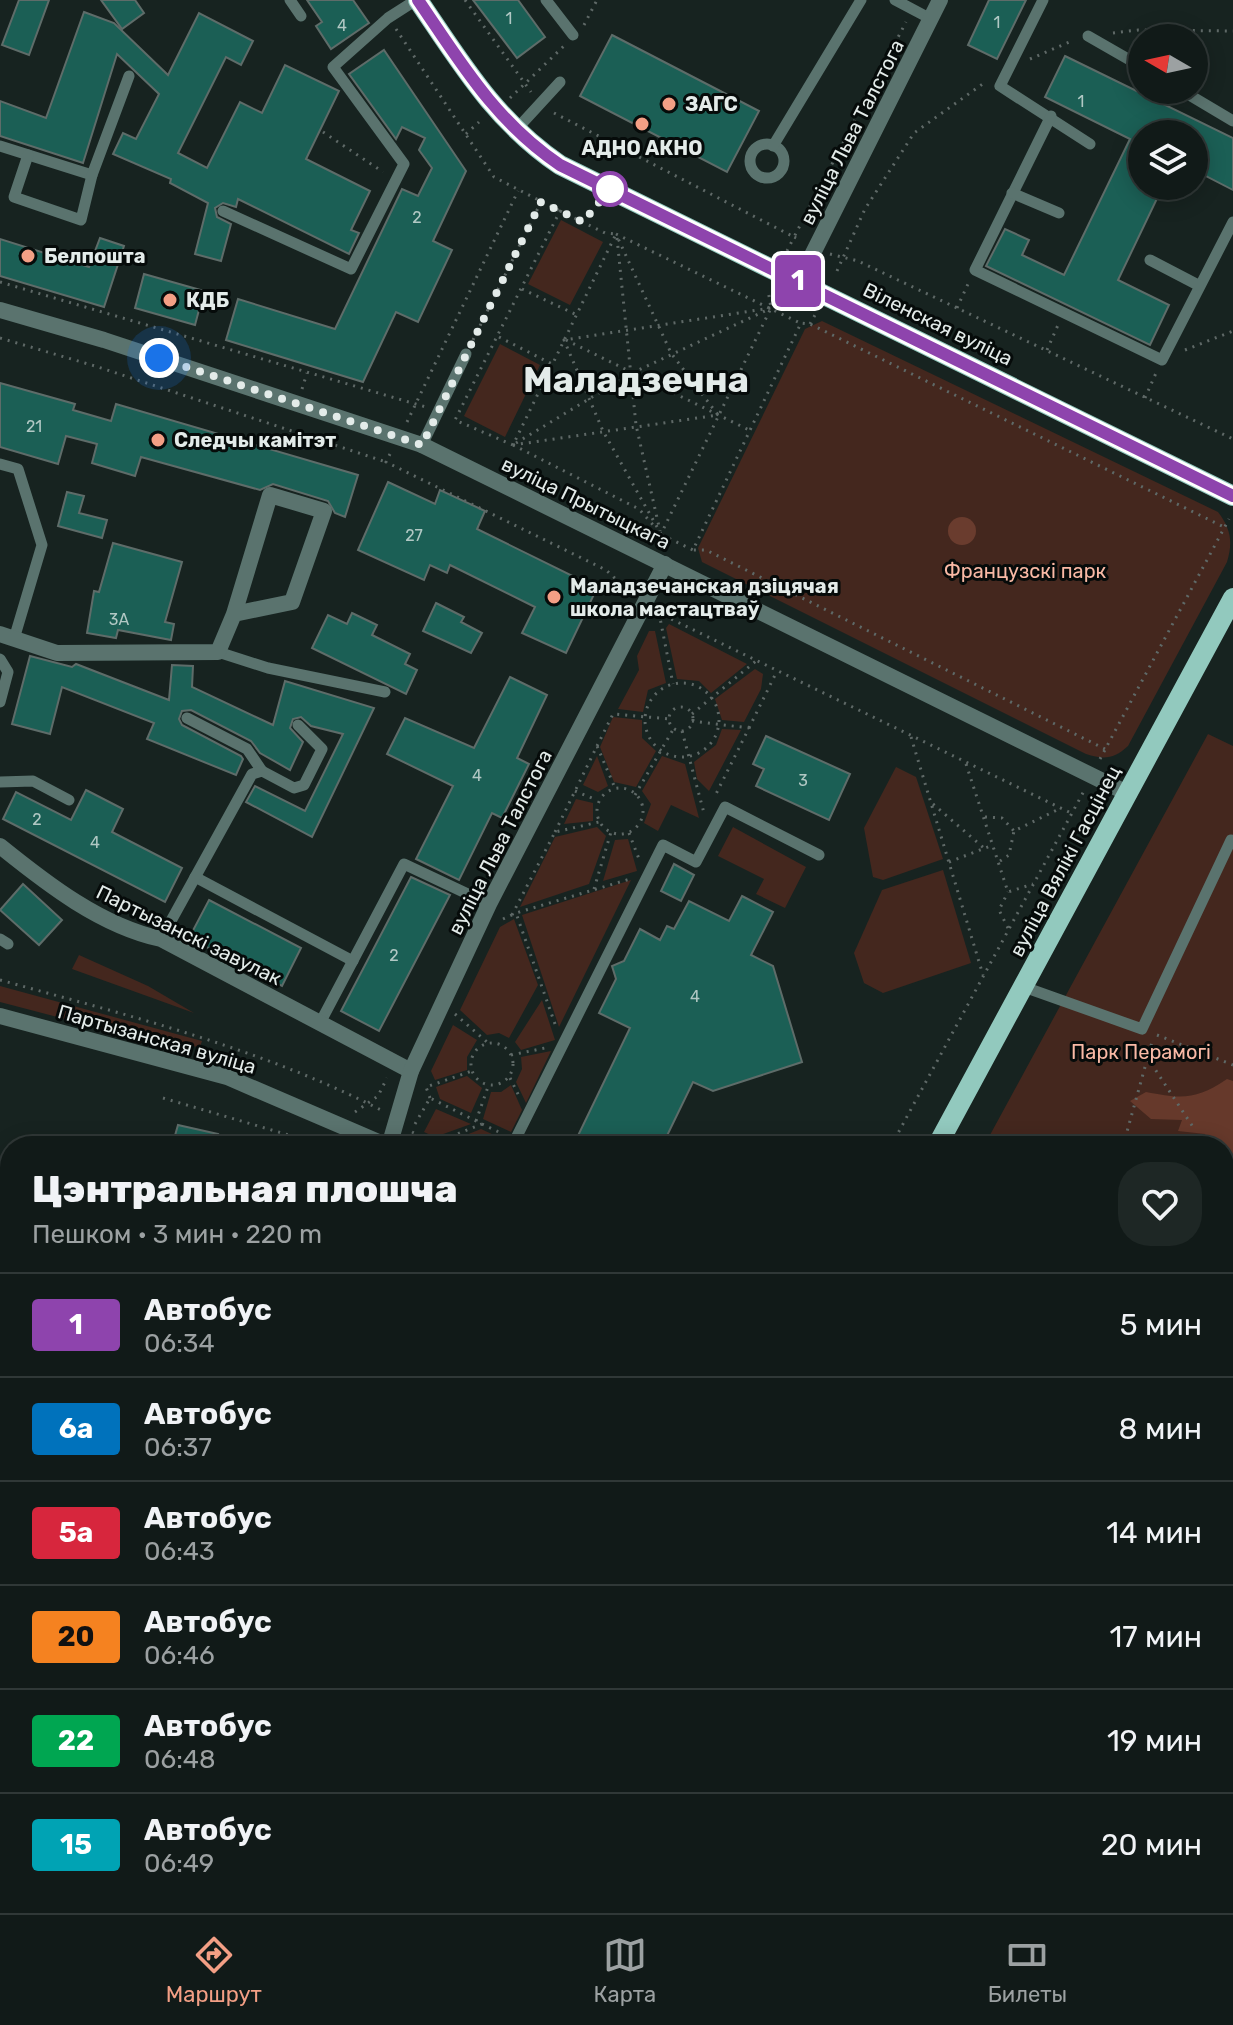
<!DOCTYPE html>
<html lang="ru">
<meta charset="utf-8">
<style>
body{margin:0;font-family:Rubik,sans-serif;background:#1e2725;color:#f1f3f6;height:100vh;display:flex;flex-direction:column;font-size:30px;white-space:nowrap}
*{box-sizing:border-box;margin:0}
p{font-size:26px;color:#9ca1a2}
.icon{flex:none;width:44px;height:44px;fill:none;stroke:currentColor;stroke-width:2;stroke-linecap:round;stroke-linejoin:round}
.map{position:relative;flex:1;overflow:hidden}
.drawer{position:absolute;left:0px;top:1136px;width:1234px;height:778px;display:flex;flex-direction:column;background:#111a18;border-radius:32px 32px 0 0;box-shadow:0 4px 20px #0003,0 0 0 2px #303837}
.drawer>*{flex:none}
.badge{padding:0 16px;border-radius:6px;font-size:28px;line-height:52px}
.needle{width:52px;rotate:279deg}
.tools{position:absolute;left:1128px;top:24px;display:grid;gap:16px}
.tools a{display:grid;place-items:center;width:80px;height:80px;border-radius:50%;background:#111a18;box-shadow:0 4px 20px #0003,0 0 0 2px #303837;font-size:40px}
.you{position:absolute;width:40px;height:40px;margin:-20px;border:6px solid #fff;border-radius:50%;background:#1a73e8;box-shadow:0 0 0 12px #1a73e833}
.map>.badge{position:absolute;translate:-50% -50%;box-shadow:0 0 0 4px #fff}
.round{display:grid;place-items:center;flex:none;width:84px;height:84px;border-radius:32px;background:#1e2725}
.overview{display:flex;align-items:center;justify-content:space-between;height:136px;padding:0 32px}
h1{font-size:38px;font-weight:800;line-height:60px}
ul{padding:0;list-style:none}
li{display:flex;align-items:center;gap:24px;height:104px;padding:0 32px;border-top:2px solid #303837}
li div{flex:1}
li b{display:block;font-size:30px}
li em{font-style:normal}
li .badge{min-width:88px;font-weight:700;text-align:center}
.dock{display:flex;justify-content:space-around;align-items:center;height:112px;border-top:2px solid #303837;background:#111a18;font-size:22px;color:#9ca1a2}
.dock a{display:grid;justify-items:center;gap:4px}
.dock .active{color:#f39f85}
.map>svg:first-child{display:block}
.green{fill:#44271e}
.forest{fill:#66392b}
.water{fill:#6a3c2e}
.building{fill:#1b5f55;stroke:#5e6c69;stroke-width:2}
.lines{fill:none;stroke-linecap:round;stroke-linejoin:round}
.path{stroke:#5f6967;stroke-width:3;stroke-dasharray:2 6;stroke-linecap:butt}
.service{stroke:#5a736e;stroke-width:11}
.pedestrian{stroke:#5a736e;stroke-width:16}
.minor{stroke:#5a736e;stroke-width:16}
.tertiary{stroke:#5a736e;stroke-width:16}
.primary{stroke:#92c9be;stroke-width:20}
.line-casing{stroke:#fff;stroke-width:18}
.line{stroke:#8e44ad;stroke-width:12}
.walk{stroke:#e3ebe9;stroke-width:8;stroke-dasharray:0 14.4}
.poi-dot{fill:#f39f85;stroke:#060b0a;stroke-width:3}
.stop-dot{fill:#fff;stroke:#8e44ad;stroke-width:4}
.labels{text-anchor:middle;stroke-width:6;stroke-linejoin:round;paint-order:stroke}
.number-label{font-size:16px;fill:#b1c8c4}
.poi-label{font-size:20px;font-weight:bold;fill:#e3ebe9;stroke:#060b0a;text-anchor:start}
.street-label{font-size:20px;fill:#e3ebe9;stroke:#060b0a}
.park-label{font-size:20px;fill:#f9b9a5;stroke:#060b0a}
.town-label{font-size:36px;font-weight:bold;fill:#e3ebe9;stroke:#060b0a}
</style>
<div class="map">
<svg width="1233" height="1913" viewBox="0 0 1233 1913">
<rect width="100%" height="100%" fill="#172320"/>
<g class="green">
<polygon points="561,220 603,242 570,305 528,284"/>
<path d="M 822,321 L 1218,512 C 1231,529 1233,542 1227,562 L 1128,746 C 1114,759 1104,760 1086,754 L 702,562 L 698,548 L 805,329 Z"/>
<polygon points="500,344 540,365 505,437 464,416"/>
<polygon points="669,624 747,664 711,693 699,681 677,679 666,628"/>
<polygon points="649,631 655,631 666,683 648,690 643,712 618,709 639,670 637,656"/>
<polygon points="755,669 763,674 761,689 744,722 722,720 715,699"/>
<polygon points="613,717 642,720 642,738 656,751 636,787 614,782 600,747"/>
<polygon points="722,729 741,730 709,791 697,779 694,762 716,745"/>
<polygon points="1208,734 1233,746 1233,1913 1202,1913 1177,1904 1224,1904 1224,1146 984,1146"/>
<polygon points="597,756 608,786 598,792 583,785"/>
<polygon points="662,756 685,764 699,818 671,805 658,831 644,823 651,804 642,791"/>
<polygon points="896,767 916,777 943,859 883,880 873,877 864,828"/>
<polygon points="576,799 593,803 593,821 564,824"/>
<polygon points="597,827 606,836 589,884 520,907 555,837"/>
<polygon points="733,827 806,867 785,908 756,894 764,879 718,856"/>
<polygon points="628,839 637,871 603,881 615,840"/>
<polygon points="943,870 971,963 883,993 864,983 854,953 882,890"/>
<polygon points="631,880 559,1027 522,915"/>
<polygon points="514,919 538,985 509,1038 499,1033 487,1035 460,1010 500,927"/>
<polygon points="79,955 148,986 194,1013 72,969"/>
<polygon points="0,986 202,1041 200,1047 153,1042 0,1002"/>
<polygon points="542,1000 555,1040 521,1050 515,1042"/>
<polygon points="453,1025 477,1040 467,1057 467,1070 435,1080 431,1071"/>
<polygon points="551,1051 526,1103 516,1082 522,1069 521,1057"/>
<polygon points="467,1076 482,1088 471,1113 440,1099 436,1087"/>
<polygon points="511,1085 522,1110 511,1132 483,1119 491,1092 501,1092"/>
<polygon points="436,1109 471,1124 435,1137 424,1132"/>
<polygon points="481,1129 507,1141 504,1146 446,1143"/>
<polygon points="897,1904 958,1904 982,1913 894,1913"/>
</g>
<g class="forest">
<path d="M 1227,1079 L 1233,1081 L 1233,1201 L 1224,1198 L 1224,1146 L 1207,1146 L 1205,1134 L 1178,1131 L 1182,1120 L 1151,1119 L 1130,1101 L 1146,1092 C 1182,1099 1196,1100 1227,1079 Z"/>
<polygon points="1224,1306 1233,1315 1233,1627 1224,1627"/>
<polygon points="1224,1842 1233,1845 1233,1913 1219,1913 1214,1904 1224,1904"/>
</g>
<circle class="water" cx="962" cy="531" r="14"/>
<g class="building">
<polygon points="19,0 49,0 29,55 2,45"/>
<polygon points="101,0 135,0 144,13 122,29"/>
<polygon points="307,0 353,0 369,23 331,49 316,26 322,22"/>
<polygon points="473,0 518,0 545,37 517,58"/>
<polygon points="989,0 1026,0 997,59 968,45"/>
<polygon points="84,12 114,23 168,75 199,13 253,41 241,65 226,57 178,153 207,168 240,102 262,113 285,65 339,91 306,159 370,191 351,230 359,233 349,254 238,199 236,207 223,203 215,208 217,217 231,224 221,261 195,254 208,203 170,183 171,179 113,154 123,133 136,139 159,94 117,54 83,163 0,136 0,101 46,118"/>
<polygon points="612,35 759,111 727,172 580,96"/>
<polygon points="384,50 466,171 433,241 452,250 418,322 396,312 363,382 226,340 238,299 335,329 402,189 418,196 432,168 419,150 425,138 402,127 396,139 349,74"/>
<polygon points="1065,56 1233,138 1233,190 1194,170 1194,134 1142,134 1142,186 1163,186 1118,280 1169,305 1150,345 986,266 1005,229 1029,240 1022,255 1064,275 1130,139 1045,97"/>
<polygon points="100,238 124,246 104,307 0,276 0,239 89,267"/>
<polygon points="144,274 204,291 195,325 135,308"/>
<polygon points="0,383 75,404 73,410 111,421 116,404 358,475 345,517 335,513 328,501 273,484 260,490 141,457 135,476 92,463 97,444 66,436 58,464 0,447"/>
<polygon points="388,482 435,504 440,490 485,511 477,529 597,588 566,653 522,633 535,607 450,565 447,573 430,565 424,580 358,550"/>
<polygon points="67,492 84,496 79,513 107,520 102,538 58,526"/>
<polygon points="113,543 182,562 165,622 174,624 171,640 118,630 116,638 87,633 94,591 99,592"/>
<polygon points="436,603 464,617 461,622 482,633 471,653 423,631"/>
<polygon points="352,613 377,625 372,635 410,654 405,664 417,670 406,694 312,648 328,615 347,624"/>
<polygon points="30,656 72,667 76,664 169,700 172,665 193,666 192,687 273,725 285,681 374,708 312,837 246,802 255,786 305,811 343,734 311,726 301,717 293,719 290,728 303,742 290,770 260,753 251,741 191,710 182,711 179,719 182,725 241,756 243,759 236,775 147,739 154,723 62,687 50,734 12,724"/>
<polygon points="510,677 547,695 517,758 529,764 502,818 492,813 459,880 416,859 453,786 387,754 405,718 474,748"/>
<polygon points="766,736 850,774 829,820 756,786 764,769 753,764"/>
<polygon points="86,790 123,809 112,832 182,868 165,902 3,819 16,792 71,820"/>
<polygon points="674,864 694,875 681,901 661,891"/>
<polygon points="411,877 450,895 379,1031 341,1011"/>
<polygon points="23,884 62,920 39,945 0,910"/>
<polygon points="742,896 773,912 751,955 773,966 802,1062 713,1091 693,1082 662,1146 573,1146 630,1028 599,1013 616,979 612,966 624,961 640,929 660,940 667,926 674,929 689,901 729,921"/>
<polygon points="209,900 301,948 282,986 189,938"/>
<polygon points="178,1125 218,1134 214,1146 172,1146"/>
</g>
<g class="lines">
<g class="path">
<polyline points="465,0 531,92"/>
<polyline points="584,25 597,0"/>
<polyline points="396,29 494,177 560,211"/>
<polyline points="1113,33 1138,30 1233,31"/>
<polyline points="1030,59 1074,40"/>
<polyline points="510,98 565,45"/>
<polyline points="554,113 794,237 906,22"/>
<polyline points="323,132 383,172"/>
<polyline points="466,134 479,122"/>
<polygon points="560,211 605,233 616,234 513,445 455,420"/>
<polyline points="616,234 800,323"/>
<polyline points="617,238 636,425 660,531"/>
<polyline points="787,251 794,237 801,240"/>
<polyline points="830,254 858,261 1233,439"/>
<polyline points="837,271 865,209 914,133 984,83"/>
<polyline points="0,282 426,407"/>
<polyline points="522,289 577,315"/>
<polyline points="957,308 968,284"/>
<polyline points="810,324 815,315"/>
<polyline points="499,337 552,364"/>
<polyline points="0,338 95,366 386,462"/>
<polyline points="473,340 540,204"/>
<polyline points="566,340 749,430"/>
<polyline points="1047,350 1058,325"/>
<polyline points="1185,350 1233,331"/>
<polyline points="302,389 307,373"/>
<polyline points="1145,398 1156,373"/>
<polyline points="407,422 518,191"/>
<polyline points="516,443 632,373 767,310"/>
<polyline points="513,445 718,415 671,353 616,234"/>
<polyline points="513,445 639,509 654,526"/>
<polyline points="390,454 386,462 606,570 631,593"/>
<polyline points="661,534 603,431 564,340 771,308"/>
<polyline points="662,535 693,550"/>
<polyline points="653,539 661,534 771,308 768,290"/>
<polyline points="660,608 669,618 1071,813"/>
<polyline points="659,613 673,684"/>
<circle cx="682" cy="720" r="37"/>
<circle cx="681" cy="719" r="12"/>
<polyline points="692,714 756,661"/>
<polyline points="692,721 749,728 715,796"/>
<polyline points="749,728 777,671"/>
<polyline points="682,731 704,813"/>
<polyline points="911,737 983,975"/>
<polyline points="597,746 613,714 670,719"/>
<polyline points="1105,749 706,550 693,550 801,323 810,324 1224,527"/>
<polyline points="1100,759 1229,519"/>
<polyline points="966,764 1008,892 1033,884"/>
<circle cx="620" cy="811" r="23"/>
<polyline points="575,791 597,800"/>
<polyline points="635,795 674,728"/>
<polyline points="933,804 985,849"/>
<polyline points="985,817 1002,818 1014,831"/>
<polyline points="555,832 597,746 615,788"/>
<polyline points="629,833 639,859"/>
<polyline points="1000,861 1009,855 1014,831 1061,808"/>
<polyline points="949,862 993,845"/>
<polyline points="594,889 611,832"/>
<polyline points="512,915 555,832 599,822"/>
<polyline points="503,919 516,913"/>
<polyline points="1008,928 999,910 1008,892"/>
<path d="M 0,980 C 130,1016 260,1048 381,1110"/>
<polyline points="455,1014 488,1043"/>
<polyline points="555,1024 516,913 630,879"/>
<polyline points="1157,1035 1233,1065"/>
<circle cx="492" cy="1064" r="21"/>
<polyline points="511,1055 545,1048"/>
<polyline points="1147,1057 1193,1127"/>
<polyline points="510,1078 519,1096"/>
<polyline points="163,1098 326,1146"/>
<polyline points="430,1098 426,1087 472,1071"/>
<polyline points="355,1112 378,1096 387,1078"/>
<polyline points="476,1121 489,1084"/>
<polyline points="415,1124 430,1098 482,1124 435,1143"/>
<polyline points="482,1124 503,1134"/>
<polyline points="412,1132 441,1146"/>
<polyline points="891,1146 1084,791"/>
<polyline points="1123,1146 1152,1042"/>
<polyline points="1224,1289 1233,1301"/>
<polyline points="1224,1453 1233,1430"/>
<polyline points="0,1569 10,1570"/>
<polyline points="1224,1867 1233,1873"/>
<polyline points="0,1868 5,1881"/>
<polyline points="972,1904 997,1913"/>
<polyline points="1158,1904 1183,1913"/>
<polyline points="483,1913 487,1904"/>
<polyline points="563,1913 568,1904"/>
</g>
<g class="service">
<polyline points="290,0 301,16"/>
<polyline points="546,0 573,35"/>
<polyline points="895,0 931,19"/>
<polyline points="1043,0 1000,86 1090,144"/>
<polyline points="1088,36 1142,67"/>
<polyline points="1181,90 1233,121"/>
<polyline points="1051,116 975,270 1162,360 1233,222"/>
<polyline points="515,131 560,82"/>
<circle cx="767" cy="161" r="17"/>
<polyline points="0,146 92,175 129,76"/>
<polyline points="773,146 861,0"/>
<polyline points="28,155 14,197 81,220 92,175"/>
<polyline points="1012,193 1059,213"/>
<polyline points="223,211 351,269 404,164 333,67 388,18 416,0"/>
<polyline points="1150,260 1198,285"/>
<polyline points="422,445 466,354"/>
<polyline points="0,464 18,469 42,545 14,639"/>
<polyline points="218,652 268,668 385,692"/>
<polyline points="0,659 8,672 0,702"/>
<polyline points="187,718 247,749 262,771"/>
<polyline points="0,782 33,781 69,800"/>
<polyline points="195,877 353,961"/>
<polyline points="0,939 8,944"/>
<polyline points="161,939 252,774 262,771 294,788 304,785 322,749 298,725"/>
<polyline points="1024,987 1142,1029 1231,840"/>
<polyline points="320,1023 404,864 489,904"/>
<polyline points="512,1146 663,845 696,862 725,807 819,855"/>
<polyline points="0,1695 10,1631"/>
<polyline points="0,1896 10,1901"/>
<polyline points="16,1904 29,1913"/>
<polyline points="665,1904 687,1913"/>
<polyline points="412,1913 417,1904"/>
<polyline points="632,1913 636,1904"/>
<polyline points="1207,1913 1210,1904"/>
</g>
<polyline class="pedestrian" points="0,310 104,340 422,445"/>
<g class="minor">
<polyline points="799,281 940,0"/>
<polyline points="422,445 1129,794"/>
<polyline points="0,634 57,653 218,652 234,614 270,495 324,511 292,602 234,614"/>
<path d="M 0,846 C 47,884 101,926 161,939 L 411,1071"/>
<polyline points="0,1016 227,1077 388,1146"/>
<polyline points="389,1146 411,1071 489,904 665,564"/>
<polyline points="0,1189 10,1193"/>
</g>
<polyline class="tertiary" points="0,1547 10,1550"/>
<g class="primary">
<path d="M 418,0 C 461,63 495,121 560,165 L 1233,496"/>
<polyline points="937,1146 1233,598"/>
<polyline points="1070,1904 1094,1913"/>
<polyline points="526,1913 530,1904"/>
</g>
</g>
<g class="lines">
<defs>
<path id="line" d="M 418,0 C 461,63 495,121 560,165 L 1233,496"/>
</defs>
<use href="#line" class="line-casing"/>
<use href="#line" class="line"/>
<polyline class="walk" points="159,358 422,445 541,202 583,222 610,189"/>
</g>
<g class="poi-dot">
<circle cx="669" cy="104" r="8"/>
<circle cx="642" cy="124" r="8"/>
<circle cx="28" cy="256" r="8"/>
<circle cx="170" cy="300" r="8"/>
<circle cx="158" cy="440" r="8"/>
<circle cx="554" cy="597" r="8"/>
</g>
<circle class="stop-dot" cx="610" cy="189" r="16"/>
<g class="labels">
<g class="number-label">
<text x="509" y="24">1</text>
<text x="997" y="28">1</text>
<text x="342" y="31">4</text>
<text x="1081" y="107">1</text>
<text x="417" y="223">2</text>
<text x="34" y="432">21</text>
<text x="414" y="541">27</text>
<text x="119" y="625">3А</text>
<text x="477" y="781">4</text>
<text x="803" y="786">3</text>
<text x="37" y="825">2</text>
<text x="95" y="848">4</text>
<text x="394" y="961">2</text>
<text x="695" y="1002">4</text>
</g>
<g class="poi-label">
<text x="685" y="111">ЗАГС</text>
<text x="642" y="155" text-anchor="middle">АДНО АКНО</text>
<text x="44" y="263">Белпошта</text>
<text x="186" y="307">КДБ</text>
<text x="174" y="447">Следчы камітэт</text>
<text x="570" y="593">Маладзечанская дзіцячая<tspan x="570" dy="23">школа мастацтваў</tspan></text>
</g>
<g class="street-label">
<text transform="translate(852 132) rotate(-63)" y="7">вуліца Льва Талстога</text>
<text transform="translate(938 324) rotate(26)" y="7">Віленская вуліца</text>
<text transform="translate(586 503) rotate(26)" y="7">вуліца Прытыцкага</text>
<text transform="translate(500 842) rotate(-63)" y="7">вуліца Льва Талстога</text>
<text transform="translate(1065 861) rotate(-62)" y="7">вуліца Вялікі Гасцінец</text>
<text transform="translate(189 935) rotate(26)" y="7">Партызанскі завулак</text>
<text transform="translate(157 1039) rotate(16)" y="7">Партызанская вуліца</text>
</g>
<g class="park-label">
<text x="1025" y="578">Французскі парк</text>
<text x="1141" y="1059">Парк Перамогі</text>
</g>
<g class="town-label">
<text x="636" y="392">Маладзечна</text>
</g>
</g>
</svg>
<div class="tools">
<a><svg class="needle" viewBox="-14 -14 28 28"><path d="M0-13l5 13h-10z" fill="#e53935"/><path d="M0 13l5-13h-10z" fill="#9ca1a2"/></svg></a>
<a><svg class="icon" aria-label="layers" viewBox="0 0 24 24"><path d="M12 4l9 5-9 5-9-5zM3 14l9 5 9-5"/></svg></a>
</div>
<div class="you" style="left:159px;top:358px"></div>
<b class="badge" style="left:798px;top:281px;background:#8e44ad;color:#fff">1</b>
<section class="drawer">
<div class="overview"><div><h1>Цэнтральная плошча</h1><p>Пешком · 3 мин · 220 m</p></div><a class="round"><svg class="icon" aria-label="heart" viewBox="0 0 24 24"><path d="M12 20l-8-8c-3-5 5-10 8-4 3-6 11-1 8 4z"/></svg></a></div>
<ul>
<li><span class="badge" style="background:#8e44ad;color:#fff">1</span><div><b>Автобус</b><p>06:34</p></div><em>5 мин</em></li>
<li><span class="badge" style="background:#0072bc;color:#fff">6а</span><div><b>Автобус</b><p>06:37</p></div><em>8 мин</em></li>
<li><span class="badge" style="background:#d7263d;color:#fff">5а</span><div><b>Автобус</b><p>06:43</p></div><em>14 мин</em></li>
<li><span class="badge" style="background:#f58220;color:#111">20</span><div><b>Автобус</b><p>06:46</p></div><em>17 мин</em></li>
<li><span class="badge" style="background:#00a651;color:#fff">22</span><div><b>Автобус</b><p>06:48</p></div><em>19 мин</em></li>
<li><span class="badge" style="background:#00a3b4;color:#fff">15</span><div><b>Автобус</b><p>06:49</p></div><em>20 мин</em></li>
</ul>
</section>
</div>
<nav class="dock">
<a class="active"><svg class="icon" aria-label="directions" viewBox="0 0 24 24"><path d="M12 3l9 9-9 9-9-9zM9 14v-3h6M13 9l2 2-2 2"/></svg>Маршрут</a>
<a><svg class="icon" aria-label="map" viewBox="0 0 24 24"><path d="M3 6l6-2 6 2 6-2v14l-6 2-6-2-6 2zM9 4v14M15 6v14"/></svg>Карта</a>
<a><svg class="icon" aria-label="tickets" viewBox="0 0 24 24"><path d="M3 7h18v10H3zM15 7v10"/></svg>Билеты</a>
</nav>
